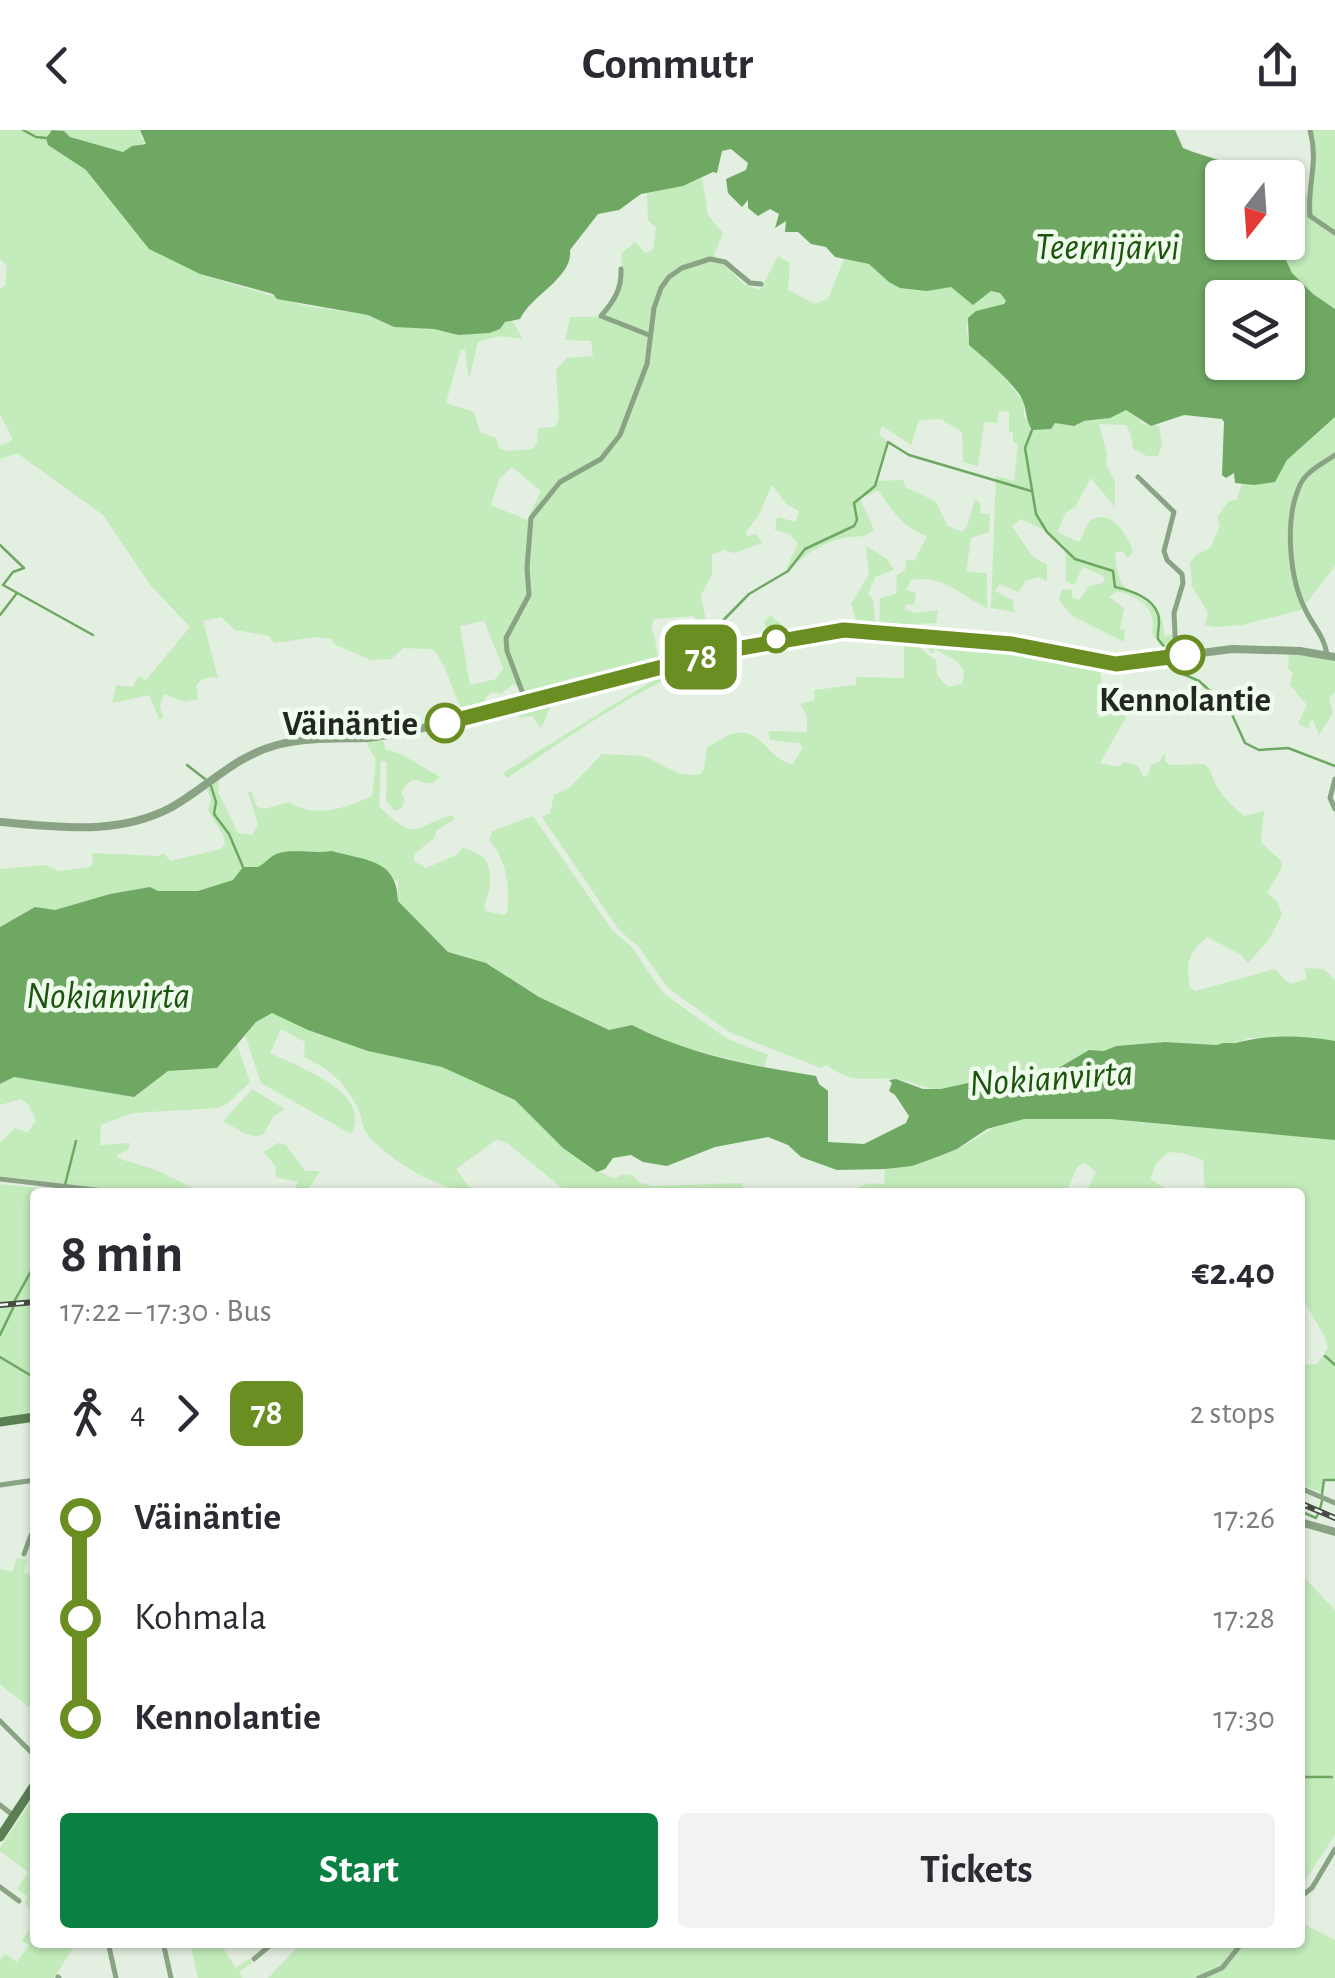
<!DOCTYPE html>
<meta charset="utf-8">
<style>
body{margin:0;font-family:"Alegreya Sans",sans-serif;background:#f2f2f3;color:#2b2b33;height:100vh;display:flex;flex-direction:column;font-size:38px;white-space:nowrap}
*{box-sizing:border-box;margin:0}
p{font-size:32px;color:#7c7c81}
.icon{flex:none;width:55px;height:55px;fill:none;stroke:currentColor;stroke-width:2;stroke-linecap:round;stroke-linejoin:round}
.map{position:relative;flex:1;overflow:hidden}
.drawer{position:absolute;left:30px;top:1058px;width:1275px;height:760px;display:flex;flex-direction:column;background:#fff;border-radius:10px;box-shadow:0 2px 8px #0004}
.drawer>*{flex:none}
.badge{padding:0 20px;border-radius:15px;font-size:35px;line-height:65px}
.needle{width:65px;rotate:197deg}
.buttons{position:absolute;left:1205px;top:30px;display:grid;gap:20px}
.buttons a{display:grid;place-items:center;width:100px;height:100px;border-radius:10px;background:#fff;box-shadow:0 2px 8px #0004;font-size:50px}
.map>.badge{position:absolute;translate:-50% -50%;box-shadow:0 0 0 5px #fff}
.legs{display:flex;align-items:center;gap:15px;height:110px;padding:0 30px;font-size:32px}
.legs p{margin-inline-start:auto}
.overview{display:flex;align-items:center;justify-content:space-between;height:170px;padding:0 30px}
h1{font-size:55px;font-weight:700;line-height:75px}
.button{display:flex;gap:20px;margin-top:auto;padding:20px 30px}
.button a{flex:1;height:115px;border-radius:10px;background:#0b8043;color:#fff;font-size:40px;font-weight:700;line-height:115px;text-align:center}
.button a+a{background:#f2f2f3;color:#2b2b33}
ul{padding:0 30px;list-style:none}
li{display:flex;align-items:center;gap:35px;height:100px;font-size:38px}
li i{display:grid;place-items:center;width:15px;height:100%;margin:0 12px;background:currentColor}
li i::after{content:'';width:25px;height:25px;margin:-12px;border:8px solid;border-radius:50%;background:#fff}
li p{margin-inline-start:auto}
li:first-child i{background:linear-gradient(#0000 50%,currentColor 0)}
li:last-child i{background:linear-gradient(currentColor 50%,#0000 0)}
header{display:flex;justify-content:space-between;align-items:center;height:130px;padding:0 30px;background:#fff;font-size:45px;font-weight:700}
.map>svg:first-child{display:block}
.green{fill:#c3ebbb;fill-rule:evenodd}
.water{fill:#6ea862;fill-rule:evenodd}
.lines{fill:none;stroke-linecap:round;stroke-linejoin:round}
.stream{stroke:#6ea862;stroke-width:2.5}
.minor{stroke:#89a384;stroke-width:5}
.tertiary{stroke:#89a384;stroke-width:8}
.secondary{stroke:#5a7f53;stroke-width:9}
.rail-casing{stroke:#474d46;stroke-width:6}
.rail{stroke:#f0fced;stroke-width:2.5;stroke-dasharray:8;stroke-linecap:butt}
.line-1-casing{stroke:#fff;stroke-width:22}
.line-1{stroke:#6b8e23;stroke-width:15}
.stop-1-dot{fill:#fff;stroke:#6b8e23;stroke-width:5}
.labels{text-anchor:middle;stroke-width:9;stroke-linejoin:round;paint-order:stroke}
.stop-label{font-size:35px;font-weight:bold;fill:#232722;stroke:#f0fced}
.water-label{font-size:38px;font-style:italic;fill:#1c550d;stroke:#f0fced}
</style>
<header><svg class="icon" aria-label="back" viewBox="0 0 24 24"><path d="M15 5l-7 7 7 7"/></svg>Commutr<svg class="icon" aria-label="share" viewBox="0 0 24 24"><path d="M12 15V3M7 8l5-5 5 5M5 13v7h14v-7"/></svg></header>
<div class="map">
<svg width="1335" height="1848" viewBox="0 0 1335 1848">
<rect width="100%" height="100%" fill="#e3efe0"/>
<g class="green">
<path d="M 0,0 L 52,0 L 48,3 L 48,15 L 86,40 L 149,119 L 200,144 L 306,176 L 368,185 L 394,197 L 434,199 L 458,205 L 500,199 L 505,192 L 512,191 L 523,209 L 499,206 L 478,212 L 469,249 L 465,220 L 461,219 L 446,273 L 474,282 L 480,302 L 496,308 L 499,318 L 508,321 L 533,319 L 537,312 L 538,298 L 555,297 L 559,289 L 556,240 L 567,228 L 593,226 L 591,211 L 565,210 L 570,187 L 601,187 C 620,167 625,152 621,124 L 635,112 L 645,123 L 653,120 L 656,98 L 648,90 L 647,62 L 683,56 L 702,48 L 708,85 L 723,103 L 714,125 L 745,155 L 760,160 L 778,126 L 790,133 L 788,160 L 815,174 L 828,169 L 844,129 L 869,134 L 900,158 L 951,157 L 966,167 L 991,161 L 1000,163 L 1006,171 L 1004,174 L 976,181 L 966,196 L 969,214 L 996,237 L 1024,272 L 1024,287 L 1040,298 L 1051,299 L 1054,293 L 1098,290 L 1126,280 L 1132,282 L 1143,294 L 1159,296 L 1162,314 L 1158,326 L 1147,326 L 1133,319 L 1131,305 L 1126,295 L 1099,294 L 1107,324 L 1106,335 L 1115,351 L 1115,377 L 1091,348 L 1075,377 C 1062,383 1064,390 1057,402 L 1079,412 C 1084,406 1085,394 1091,390 C 1112,378 1127,405 1133,421 L 1128,428 L 1122,421 L 1115,423 C 1116,433 1117,448 1124,456 C 1139,475 1164,469 1164,506 L 1172,505 L 1172,524 L 1167,525 L 1152,503 C 1158,478 1138,466 1116,461 L 1109,467 L 1124,478 L 1120,499 L 1125,500 L 1124,512 L 1071,485 L 1059,470 L 1062,459 L 1072,460 L 1072,467 L 1079,470 L 1089,456 L 1103,453 L 1105,447 L 1083,437 L 1074,455 L 1066,451 L 1065,416 L 1048,402 L 1021,389 L 1012,396 L 1032,426 L 1047,435 L 1047,451 L 1038,447 L 1026,451 L 1018,462 L 1000,454 L 995,461 L 1013,470 L 1014,482 L 991,478 L 996,346 L 1014,351 L 1018,314 L 1013,312 L 1013,303 L 1009,301 L 1009,282 L 999,281 L 997,293 L 984,292 L 978,336 L 963,332 L 962,302 L 941,289 L 919,290 L 911,315 L 882,296 L 879,304 L 888,312 L 877,351 L 903,350 L 905,357 L 935,371 L 948,396 L 962,402 L 967,397 L 975,369 L 981,374 L 980,383 L 990,384 L 989,402 L 971,408 L 966,442 L 987,443 L 987,478 C 960,465 943,444 911,450 L 906,460 L 916,463 L 914,475 L 907,474 L 905,479 L 916,483 L 938,480 L 936,493 L 908,494 L 908,498 L 986,504 L 985,508 L 879,498 L 880,468 L 896,464 L 897,445 L 905,440 L 906,429 L 914,431 L 927,406 C 903,398 892,380 878,360 L 860,369 L 874,400 C 865,407 862,406 852,407 C 828,408 804,425 788,441 L 787,437 L 798,414 L 789,404 L 775,400 L 777,387 L 796,392 L 799,381 L 786,374 L 772,355 L 758,387 L 746,401 L 747,406 L 756,404 L 762,413 L 734,423 L 724,420 L 712,425 L 712,445 L 701,465 L 707,496 L 693,486 L 654,489 L 651,500 L 654,504 L 659,533 L 688,524 L 710,504 L 713,512 L 726,515 L 768,505 L 764,492 L 770,485 L 783,496 L 776,500 L 777,503 L 799,500 L 807,494 L 812,498 L 851,494 L 856,490 L 851,474 L 869,444 L 866,416 L 887,429 L 894,440 L 875,447 L 868,464 L 873,469 L 876,498 L 769,506 L 543,565 L 528,565 L 513,554 L 501,564 L 491,562 L 485,569 L 487,576 L 465,582 C 450,563 450,537 432,519 L 404,518 L 391,529 L 371,530 L 336,515 L 331,509 L 316,507 L 274,513 L 269,506 L 235,500 L 221,487 L 203,491 L 218,548 C 208,547 202,547 196,556 L 198,569 L 184,572 L 164,564 L 160,576 L 163,588 L 159,589 L 149,565 L 112,573 L 116,555 L 133,557 L 138,546 L 146,550 L 190,497 L 151,456 L 103,385 L 17,323 L 0,329 L 0,316 L 11,311 L 12,307 L 0,284 L 0,159 L 5,155 L 7,136 L 0,129 ZM 512,337 L 541,361 L 527,390 L 491,375 L 499,349 ZM 484,491 L 503,538 L 496,549 L 470,555 L 460,496 Z"/>
<polygon points="60,0 140,0 141,7 146,13 132,16 123,22 70,7"/>
<polygon points="1310,0 1335,0 1335,179 1313,164 1291,143 1278,113 1288,112 1288,73 1309,64 1314,42"/>
<polygon points="1335,287 1335,436 1301,480 1242,495 1215,497 1205,495 1208,483 1192,456 1190,433 1196,425 1210,418 1220,396 1217,387 1228,372 1237,369 1242,353 1254,355 1275,351 1287,330"/>
<path d="M 904,506 L 916,507 L 923,521 L 936,530 L 937,545 L 948,557 L 962,554 L 964,542 L 958,532 L 935,519 L 932,524 L 919,507 L 1010,516 L 1100,537 L 1103,569 L 1098,587 L 1104,587 L 1111,579 L 1130,580 L 1100,633 L 1118,637 L 1125,632 L 1138,636 L 1143,646 L 1147,647 L 1151,635 L 1159,632 L 1165,623 L 1165,631 L 1169,635 L 1204,634 C 1213,642 1211,645 1216,655 C 1221,665 1236,680 1245,686 L 1264,681 L 1261,712 L 1281,731 L 1282,737 L 1267,763 L 1277,771 L 1282,784 L 1268,811 L 1248,833 L 1240,824 L 1207,807 C 1187,823 1186,834 1190,858 L 1196,861 L 1274,839 L 1290,854 L 1307,849 L 1304,838 L 1324,839 L 1335,850 L 1335,911 L 1293,907 L 1248,908 L 1238,914 L 1217,915 L 1165,912 L 1116,916 L 1104,921 L 1089,920 L 1050,943 L 1029,945 L 1019,952 L 994,945 L 981,956 C 965,952 957,958 942,959 C 925,960 911,950 895,949 C 865,946 854,956 827,935 L 821,938 L 729,902 L 668,858 L 638,816 L 619,800 L 542,687 L 550,683 L 554,665 L 569,658 L 602,624 L 644,626 L 679,644 L 699,645 L 704,639 L 707,617 C 715,614 722,608 729,605 C 761,592 768,632 793,634 L 803,617 L 799,613 L 770,610 L 768,601 L 807,602 L 807,586 L 800,574 L 815,570 L 814,560 L 856,555 L 856,547 L 904,548 Z"/>
<polygon points="1289,523 1335,529 1335,562 1329,568 1333,583 1319,605 1313,590 1310,591 1309,599 1298,594 1307,575 1290,555 1293,543 1288,538"/>
<path d="M 697,531 L 702,539 C 662,539 546,623 507,648 L 503,643 L 655,549 L 655,545 L 587,562 L 551,576 L 541,598 L 532,586 L 521,588 L 511,581 L 460,592 Z"/>
<path d="M 384,611 L 385,619 L 401,624 L 440,647 L 433,653 C 415,654 416,641 401,662 L 405,671 L 401,679 L 395,681 L 386,671 L 387,632 L 381,631 L 379,676 C 418,715 413,696 452,685 L 455,689 L 437,700 L 434,708 L 414,724 L 414,731 L 426,738 L 457,725 L 463,717 C 469,720 482,724 486,731 C 493,743 490,765 484,775 L 486,781 L 503,785 L 507,783 C 510,758 507,729 489,710 L 492,701 L 533,686 L 612,800 L 631,816 L 663,863 L 726,908 L 768,925 L 764,937 L 668,914 L 632,895 L 609,900 L 539,867 L 486,833 L 448,822 L 398,771 L 398,751 L 332,721 L 310,725 L 295,722 L 233,750 L 198,761 L 158,761 L 150,757 L 110,764 L 55,780 L 35,777 L 0,797 L 0,739 L 46,735 L 59,741 L 90,737 L 93,733 L 92,723 L 159,726 L 164,723 L 170,731 L 221,719 L 225,714 L 223,705 L 208,680 L 211,669 L 207,660 L 219,648 L 218,662 L 238,703 L 252,705 L 258,694 L 248,662 L 251,661 L 257,677 L 264,679 L 289,672 C 315,689 346,678 372,666 L 376,630 L 366,612 Z"/>
<path d="M 272,883 L 320,904 L 445,937 L 516,970 L 563,1018 L 586,1032 L 590,1038 L 615,1049 L 622,1044 L 633,1045 L 640,1053 L 653,1056 L 743,1053 L 742,1062 L 567,1062 L 506,1012 L 496,1010 L 456,1039 L 473,1062 C 443,1062 383,1028 366,1002 C 361,995 362,988 359,981 C 347,954 330,939 304,927 L 305,912 L 281,899 L 270,923 C 298,937 374,962 351,1004 L 261,953 L 245,905 L 256,892 Z"/>
<polygon points="237,914 250,952 227,974 217,978 133,983 101,995 100,1015 130,1013 128,1020 117,1025 117,1028 154,1039 201,1062 139,1062 0,1046 0,1013 15,998 28,1003 36,990 28,974 21,969 0,975 0,954 14,947 134,967 168,941 217,938"/>
<path d="M 252,959 L 285,979 L 274,986 L 263,1005 C 246,1010 237,996 223,992 Z"/>
<path d="M 1024,989 L 1110,989 L 1335,1010 L 1335,1350 L 1324,1350 L 1322,1363 L 1300,1354 L 1300,1235 L 1317,1234 L 1328,1218 L 1325,1207 L 1300,1164 L 1300,1062 L 1205,1062 L 1203,1030 L 1182,1023 L 1168,1022 L 1156,1034 L 1150,1049 L 1166,1059 L 1179,1062 L 1086,1062 L 1096,1042 L 1085,1033 L 1078,1036 L 1066,1062 L 854,1062 C 860,1052 874,1053 884,1054 L 885,1039 C 909,1036 935,1031 957,1019 C 983,1006 993,994 1024,989 Z"/>
<polygon points="278,1013 286,1015 305,1041 320,1041 310,1057 300,1062 294,1059 298,1052 275,1047 276,1037 264,1022"/>
<polygon points="0,1054 72,1062 35,1062 35,1169 0,1173"/>
<polygon points="35,1175 35,1283 0,1288 0,1178"/>
<polygon points="17,1428 27,1430 24,1443 35,1446 35,1582 0,1554 0,1439 12,1442"/>
<polygon points="1300,1443 1335,1480 1335,1705 1300,1758"/>
<polygon points="35,1666 35,1787 25,1773 28,1767 17,1759 28,1742 0,1721 0,1718"/>
<polygon points="1300,1792 1335,1810 1335,1848 268,1848 302,1812 1300,1812"/>
<polygon points="35,1793 35,1812 76,1813 54,1848 0,1848 0,1830 5,1824 17,1832 29,1815 22,1810"/>
<polygon points="190,1813 220,1813 236,1838 249,1829 252,1833 239,1842 242,1848 198,1848"/>
</g>
<g class="water">
<path d="M 52,0 L 64,1 L 70,7 L 123,22 L 132,16 L 146,14 L 140,0 L 1175,0 L 1183,18 C 1207,28 1231,31 1253,47 L 1222,48 L 1222,112 L 1278,113 L 1292,143 L 1313,164 L 1335,179 L 1335,287 L 1287,330 L 1275,352 L 1254,355 L 1235,353 L 1234,343 L 1226,348 L 1222,345 L 1224,292 L 1222,289 L 1184,285 L 1151,296 L 1126,280 L 1110,288 L 1084,291 L 1074,296 L 1055,293 L 1051,299 L 1032,300 C 1025,289 1027,279 1022,269 C 1015,254 982,226 969,215 L 968,188 L 976,181 L 1004,174 L 1006,171 L 1000,163 L 991,161 L 973,175 L 951,157 L 927,161 L 900,158 L 889,152 L 869,134 L 835,127 L 826,117 L 811,114 L 798,102 L 785,102 L 786,91 L 775,98 L 779,84 L 770,79 L 758,86 L 748,78 L 748,70 L 742,77 L 728,63 L 726,49 L 746,40 L 748,33 L 731,19 L 722,21 L 717,43 L 713,42 L 683,56 L 641,64 L 619,80 L 598,84 L 570,120 C 573,148 532,164 520,189 L 505,192 L 500,199 L 489,203 L 458,205 L 434,199 L 394,197 L 368,185 L 277,169 L 273,164 L 200,144 L 149,119 L 86,40 L 48,15 L 46,8 ZM 1222,168 L 1288,168 L 1288,232 L 1222,232 Z"/>
<path d="M 332,721 C 367,731 397,729 398,771 L 448,822 L 486,833 L 539,867 L 609,900 L 632,895 C 689,925 753,936 816,946 L 819,954 L 828,961 L 828,1012 L 864,1014 L 906,993 L 909,986 L 895,965 L 889,961 L 892,953 L 889,950 L 896,949 L 923,959 L 941,959 L 968,953 L 981,956 L 994,945 L 1014,953 L 1029,945 L 1050,943 L 1089,920 L 1104,921 L 1116,916 L 1165,912 L 1217,915 C 1226,911 1232,915 1240,912 C 1270,904 1305,906 1335,911 L 1335,1010 L 1110,989 L 1024,989 L 987,999 L 957,1019 L 940,1026 L 912,1036 L 885,1039 L 837,1040 L 801,1027 L 788,1015 L 768,1007 L 715,1017 L 667,1036 L 643,1032 L 631,1025 L 613,1028 L 605,1039 L 597,1042 L 563,1018 L 515,970 L 442,937 L 368,921 L 308,900 L 272,883 L 256,892 L 217,938 L 168,941 L 134,967 L 14,947 L 0,954 L 0,797 L 35,777 L 55,780 L 110,764 L 150,757 L 158,761 L 198,761 L 233,750 L 243,737 L 258,737 C 266,733 271,725 279,723 C 296,719 314,724 332,721 Z"/>
</g>
<g class="lines">
<g class="stream">
<polyline points="23,0 36,7 46,8"/>
<path d="M 1032,300 L 1025,318 L 1036,384 L 1047,402 L 1075,429 L 1113,441 L 1115,457 C 1130,460 1153,468 1158,484 C 1161,493 1157,501 1158,509 L 1170,524"/>
<polyline points="0,415 24,438 13,442 3,455 93,505"/>
<polyline points="0,485 17,463"/>
<polyline points="1170,530 1181,543 1199,551 1229,578 1245,613 1259,620 1288,618 1335,636"/>
<polyline points="674,531 696,518 749,464 788,441 805,419 854,396 857,390 854,373 875,356 888,312 909,325 1031,361"/>
<polyline points="187,635 205,649"/>
<polyline points="211,656 216,672 214,684 229,704 243,737"/>
<polyline points="65,1055 76,1011"/>
<polyline points="64,1062 65,1060"/>
<polyline points="15,1170 35,1134"/>
<polyline points="0,1205 13,1178"/>
<polyline points="1325,1226 1335,1235"/>
<polyline points="0,1227 35,1248"/>
<polyline points="1322,1364 1324,1350 1335,1350"/>
<polyline points="1320,1379 1322,1371"/>
<polyline points="1300,1381 1316,1388 1318,1384"/>
<polyline points="1300,1647 1332,1647"/>
</g>
<g class="minor">
<path d="M 1310,0 C 1319,33 1307,54 1310,86 L 1335,103"/>
<path d="M 621,139 C 622,159 614,171 601,186 L 649,205"/>
<polyline points="1138,347 1174,382 1164,421 1167,430 1182,444 1183,453 1174,483 1176,526"/>
<path d="M 1327,524 C 1324,507 1315,498 1307,483 C 1289,450 1284,389 1300,355 C 1306,341 1324,333 1335,325"/>
<polyline points="526,572 507,521 506,508 529,465 527,438 531,388 560,352 601,329 620,305 647,234 654,178 661,158 669,147 682,138 710,129 725,132 750,153 761,154"/>
<polyline points="1335,649 1330,668 1335,679"/>
<polyline points="0,1049 114,1062"/>
<polyline points="0,1355 35,1350"/>
<polyline points="1300,1358 1335,1373"/>
<polyline points="24,1424 31,1405 35,1403"/>
<polyline points="0,1591 35,1626"/>
<polyline points="0,1675 14,1686"/>
<polyline points="0,1757 19,1771"/>
<polyline points="1300,1767 1312,1758 1335,1719"/>
<polyline points="108,1812 116,1848"/>
<polyline points="163,1812 171,1848"/>
<polyline points="254,1829 274,1812"/>
<polyline points="58,1847 59,1848"/>
<polyline points="1199,1848 1222,1838 1243,1812"/>
</g>
<g class="tertiary">
<path d="M 0,692 C 59,697 118,706 172,677 C 209,656 235,626 277,615 C 307,607 337,609 368,608 C 388,606 408,601 428,597 L 762,512 L 845,500 L 988,511 L 1116,534 L 1232,519 L 1300,521 L 1335,527"/>
<polyline points="1300,1392 1335,1402"/>
</g>
<g class="secondary">
<polyline points="0,1292 35,1287"/>
<polyline points="0,1707 35,1654"/>
</g>
<defs>
<g id="rail">
<polyline points="0,1175 35,1172"/>
<polyline points="1300,1373 1335,1388"/>
</g>
</defs>
<use href="#rail" class="rail-casing"/>
<use href="#rail" class="rail"/>
</g>
<g class="lines">
<defs>
<polyline id="line-1" points="445,593 724,521 844,500 1012,514 1116,534 1185,525"/>
</defs>
<use href="#line-1" class="line-1-casing"/>
<use href="#line-1" class="line-1"/>
</g>
<g class="stop-1-dot">
<circle cx="776" cy="509" r="12"/>
<circle cx="1185" cy="525" r="18"/>
<circle cx="445" cy="593" r="18"/>
</g>
<g class="labels">
<g class="stop-label">
<text x="1185" y="581">Kennolantie</text>
<text x="418" y="605" text-anchor="end">Väinäntie</text>
</g>
<g class="water-label">
<text x="1107" y="129">Teernijärvi</text>
<text x="108" y="878">Nokianvirta</text>
<text transform="translate(1051 947) rotate(-4)" y="13">Nokianvirta</text>
</g>
</g>
</svg>
<div class="buttons">
<a><svg class="needle" viewBox="-14 -14 28 28"><path d="M0-13l5 13h-10z" fill="#e53935"/><path d="M0 13l5-13h-10z" fill="#7c7c81"/></svg></a>
<a><svg class="icon" aria-label="layers" viewBox="0 0 24 24"><path d="M12 4l9 5-9 5-9-5zM3 14l9 5 9-5"/></svg></a>
</div>
<b class="badge" style="left:701px;top:527px;background:#6b8e23;color:#fff">78</b>
<section class="drawer">
<div class="overview"><div><h1>8 min</h1><p>17:22 – 17:30 · Bus</p></div><b>€2.40</b></div>
<div class="legs"><svg class="icon" aria-label="walk" viewBox="0 0 24 24"><circle cx="13" cy="4" r="2"/><path d="M13 8l-2 6 4 7M11 14l-3 7M7 12l3-4h3l4 4"/></svg>4<svg class="icon" aria-label="forward" viewBox="0 0 24 24"><path d="M9 5l7 7-7 7"/></svg><b class="badge" style="background:#6b8e23;color:#fff">78</b><p>2 stops</p></div>
<ul>
<li><i style="color:#6b8e23"></i><b>Väinäntie</b><p>17:26</p></li>
<li><i style="color:#6b8e23"></i><span>Kohmala</span><p>17:28</p></li>
<li><i style="color:#6b8e23"></i><b>Kennolantie</b><p>17:30</p></li>
</ul>
<div class="button"><a>Start</a><a>Tickets</a></div>
</section>
</div>
